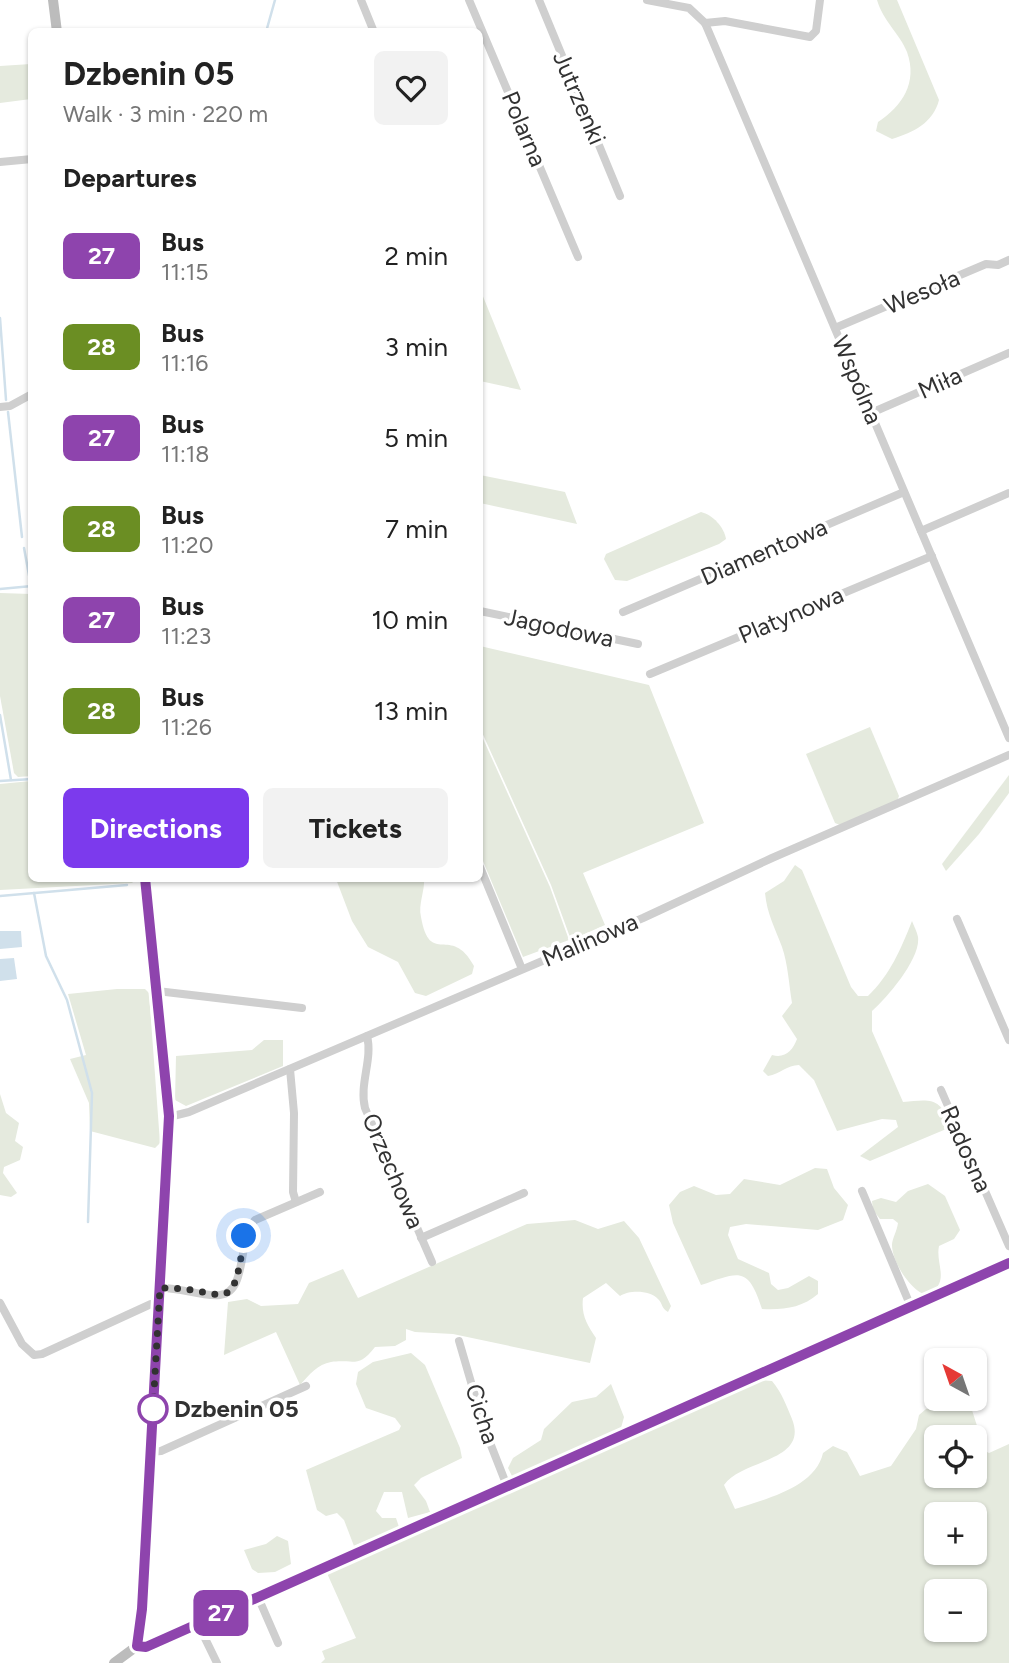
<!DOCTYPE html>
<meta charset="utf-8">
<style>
body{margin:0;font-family:Figtree,sans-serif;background:#f2f2f2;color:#222;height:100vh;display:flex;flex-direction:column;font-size:26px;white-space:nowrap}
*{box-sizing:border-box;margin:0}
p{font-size:23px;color:#767676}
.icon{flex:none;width:38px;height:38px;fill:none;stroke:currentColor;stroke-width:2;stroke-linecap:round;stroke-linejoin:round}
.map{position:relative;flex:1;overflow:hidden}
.details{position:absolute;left:28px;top:28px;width:455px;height:854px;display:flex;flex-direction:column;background:#fff;border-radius:10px;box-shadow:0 2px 5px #0004}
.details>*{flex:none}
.badge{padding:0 14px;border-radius:10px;font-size:24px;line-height:46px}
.needle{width:46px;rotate:320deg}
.controls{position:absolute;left:924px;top:1348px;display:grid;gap:14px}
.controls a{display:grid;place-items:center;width:63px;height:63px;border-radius:10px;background:#fff;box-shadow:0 2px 5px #0004;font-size:35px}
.you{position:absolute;width:35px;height:35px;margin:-18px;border:5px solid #fff;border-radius:50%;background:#1a73e8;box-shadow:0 0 0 10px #1a73e833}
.map>.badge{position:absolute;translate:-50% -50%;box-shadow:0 0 0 4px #fff}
h2{padding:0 35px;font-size:26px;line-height:63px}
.round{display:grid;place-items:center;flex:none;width:74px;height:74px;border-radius:10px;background:#f2f2f2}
.summary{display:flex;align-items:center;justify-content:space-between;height:119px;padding:0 35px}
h1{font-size:33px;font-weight:700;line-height:52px}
.button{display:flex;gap:14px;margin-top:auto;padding:14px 35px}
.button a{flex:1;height:80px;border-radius:10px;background:#7c3aed;color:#fff;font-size:28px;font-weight:700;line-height:80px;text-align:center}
.button a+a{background:#f2f2f2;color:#222}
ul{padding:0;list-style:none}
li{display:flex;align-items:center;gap:21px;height:91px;padding:0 35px}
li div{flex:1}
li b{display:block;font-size:26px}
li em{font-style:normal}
li .badge{min-width:77px;font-weight:700;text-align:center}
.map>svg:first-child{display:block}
.green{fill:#e5eade;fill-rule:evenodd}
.water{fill:#d0e0eb}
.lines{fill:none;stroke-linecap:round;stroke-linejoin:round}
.stream{stroke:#d0e0eb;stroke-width:2.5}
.street{stroke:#cfcfcf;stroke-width:8}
.secondary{stroke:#bcbcbc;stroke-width:10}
.line-casing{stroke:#fff;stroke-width:16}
.line{stroke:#8e44ad;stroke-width:10}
.walk{stroke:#323232;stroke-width:7;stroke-dasharray:0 12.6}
.stop-dot{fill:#fff;stroke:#8e44ad;stroke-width:3.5}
.labels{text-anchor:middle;stroke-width:7;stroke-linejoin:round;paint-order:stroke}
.street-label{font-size:24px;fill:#323232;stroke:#fff}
.stop-label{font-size:24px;font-weight:bold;fill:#323232;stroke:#fff;text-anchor:start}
</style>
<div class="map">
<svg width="1009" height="1663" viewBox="0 0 1009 1663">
<rect width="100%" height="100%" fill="#fff"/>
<g class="green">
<path d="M 877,0 L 897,0 L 939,100 C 933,123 914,132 892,139 L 876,131 L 878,122 C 902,106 918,83 907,52 C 900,34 883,21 877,0 Z"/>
<polygon points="31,64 31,99 0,103 0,66"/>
<polygon points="480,289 521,390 480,381"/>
<polygon points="480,475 565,492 577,524 480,503"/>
<path d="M 701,512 C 713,515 724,527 726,539 L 719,544 L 627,581 L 615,580 L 604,559 L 606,554 Z"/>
<polygon points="0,593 31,594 31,776 18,777 14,773 0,696"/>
<polygon points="480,646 649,685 704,823 583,873 605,925 571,940 551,885 480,728"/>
<polygon points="870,727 899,796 897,801 840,825 835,823 806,754"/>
<polygon points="480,732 550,887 569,940 523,957 480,854"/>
<polygon points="1009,775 1009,793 979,834 946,871 942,864"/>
<polygon points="31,781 32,878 136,879 132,883 0,890 0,784"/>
<path d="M 795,865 L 802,870 L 851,987 L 858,996 L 868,996 C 890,975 901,949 912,921 C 914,926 917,932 918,937 C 921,958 888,997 872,1011 L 872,1031 L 903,1102 C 931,1099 941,1097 951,1127 L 870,1161 L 860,1156 L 898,1127 L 896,1120 L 882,1119 L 837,1131 L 814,1080 L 799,1065 C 787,1065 780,1074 768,1076 L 763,1071 L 772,1055 C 785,1059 793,1050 797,1039 L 782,1016 L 792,1003 C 789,985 788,964 782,947 C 775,928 767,914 765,893 L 784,881 Z"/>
<path d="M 336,879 L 424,879 C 425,891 418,904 421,917 C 430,968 451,923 474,966 L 472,974 L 426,996 L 415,993 L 398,962 L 368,947 L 352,921 Z"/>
<polygon points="117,989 145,989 149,993 160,1143 155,1148 90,1131 89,1103 70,1059 86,1055 68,994"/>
<polygon points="264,1040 283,1040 283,1066 186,1106 175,1100 176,1056 252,1050"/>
<polygon points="0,1094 6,1113 19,1123 15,1141 23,1147 20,1160 4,1167 3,1173 17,1193 11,1197 0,1195"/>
<path d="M 815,1168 L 827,1169 L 834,1188 L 848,1205 L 843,1220 L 818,1230 L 746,1224 L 730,1227 L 728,1235 L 738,1259 L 769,1273 L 771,1284 L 778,1290 L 788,1288 L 809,1276 L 818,1281 L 818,1294 C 802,1308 783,1310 762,1309 C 748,1265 739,1272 701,1285 L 673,1223 L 669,1205 L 680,1192 L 694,1186 L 716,1195 L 730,1194 L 744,1179 L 780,1185 Z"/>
<path d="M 928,1184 L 945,1196 L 960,1230 L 954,1239 L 939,1246 C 935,1265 952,1283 926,1295 C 911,1291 892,1262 892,1245 C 892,1239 897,1231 898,1223 L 893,1219 L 880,1219 L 873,1210 L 872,1201 L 881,1198 L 896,1202 L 908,1191 Z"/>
<path d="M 575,1220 L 598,1229 L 624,1221 L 639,1238 L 671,1306 L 668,1312 C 661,1308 663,1304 658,1299 C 650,1290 629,1290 620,1296 L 606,1283 L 583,1298 C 581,1315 587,1325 596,1338 L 590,1363 L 453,1334 L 415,1332 L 406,1329 L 406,1340 L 395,1346 L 375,1347 C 358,1369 354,1359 331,1362 C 318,1364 309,1375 300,1385 L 276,1332 L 224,1355 L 228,1302 L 247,1299 L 261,1306 L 298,1304 L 309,1283 L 343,1269 L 358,1298 L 527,1224 Z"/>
<polygon points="411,1353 425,1365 460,1448 462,1458 421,1478 414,1485 426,1501 430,1512 408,1518 402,1492 384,1492 376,1511 382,1518 396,1518 399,1527 354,1546 344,1520 337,1513 326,1516 317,1510 306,1470 399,1430 401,1426 395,1418 366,1408 356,1384 358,1372 373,1362"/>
<path d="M 760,1380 L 772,1381 C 782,1393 786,1405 792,1419 C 809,1462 742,1459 724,1485 L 735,1509 C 765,1499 815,1488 823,1453 L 833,1446 L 847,1452 L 860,1476 L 891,1466 L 916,1429 L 919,1415 L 926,1409 L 960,1401 L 971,1407 L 985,1451 L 989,1453 L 1009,1444 L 1009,1663 L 321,1663 L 325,1659 L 322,1651 L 356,1638 L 326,1571 ZM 936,1437 L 975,1437 L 975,1475 L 936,1475 ZM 936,1514 L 975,1514 L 975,1552 L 936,1552 ZM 936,1591 L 975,1591 L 975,1629 L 936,1629 Z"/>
<polygon points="611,1384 624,1417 621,1428 513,1478 508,1468 513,1458 541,1440 544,1429 572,1402 596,1397"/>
<polygon points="277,1536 288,1541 291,1564 275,1572 258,1573 252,1569 244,1550 266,1544"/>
</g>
<g class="water">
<polygon points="0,931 21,931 22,947 0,949"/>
<polygon points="14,958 17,979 0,981 0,959"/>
</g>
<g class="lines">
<g class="stream">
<polyline points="266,32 275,0"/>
<polyline points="0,318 6,400"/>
<polyline points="8,412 22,537"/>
<polyline points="24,548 31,586"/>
<polyline points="0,589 32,586"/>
<polyline points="0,715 11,780"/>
<polyline points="0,781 32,779"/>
<polyline points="34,893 46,956 67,1000 92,1093 88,1222"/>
<polyline points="0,896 127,885"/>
</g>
<g class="street">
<polyline points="361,0 374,32"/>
<polyline points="469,0 578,257"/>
<polyline points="539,0 620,196"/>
<polyline points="647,0 689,8 705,23 1009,738"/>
<polyline points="705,23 725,21 810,37 816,31 820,0"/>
<polyline points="0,162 32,159"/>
<polyline points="835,328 986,264 998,265 1009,260"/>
<polyline points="0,407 10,406 32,394"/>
<polyline points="871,413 1009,353"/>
<polyline points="921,531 1009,493"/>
<polyline points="480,611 638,644"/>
<polyline points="623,612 904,492"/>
<polyline points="650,674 932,556"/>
<polyline points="480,867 522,969"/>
<polyline points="957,919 1009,1040"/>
<polyline points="157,991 302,1008"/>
<path d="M 367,1036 C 373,1059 359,1084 365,1108 L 432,1262"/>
<polyline points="290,1069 294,1113 293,1192 296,1202"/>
<polyline points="941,1090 1009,1246"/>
<polyline points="169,1117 189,1112 643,918 772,858 1009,755"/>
<polyline points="862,1191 911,1307"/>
<polyline points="421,1238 524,1193"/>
<path d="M 160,1288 C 180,1287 201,1297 220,1295 C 248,1292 237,1239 255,1220 L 320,1192"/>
<polyline points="0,1303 22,1344 34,1355 42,1354 151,1304 159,1304"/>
<polyline points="459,1341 485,1430 507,1486"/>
<polyline points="151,1452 161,1451 306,1386"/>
<polyline points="258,1597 278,1643"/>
<polyline points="198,1624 217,1663"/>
<polyline points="137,1646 146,1647 1009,1263"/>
</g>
<g class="secondary">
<polyline points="53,0 57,32"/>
<polyline points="114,1663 137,1646 140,1631 167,1149 169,1117 145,878"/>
</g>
</g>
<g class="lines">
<defs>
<polyline id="line" points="145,878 169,1116 142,1609 137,1646 146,1647 1009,1263"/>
</defs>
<use href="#line" class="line-casing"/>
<use href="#line" class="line"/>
<path class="walk" d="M 153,1409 L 160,1288 C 225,1286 233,1324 244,1236"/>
</g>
<circle class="stop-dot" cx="153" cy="1409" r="14"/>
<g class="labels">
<g class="street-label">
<text transform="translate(579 98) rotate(67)" y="8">Jutrzenki</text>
<text transform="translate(524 129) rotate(67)" y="8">Polarna</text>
<text transform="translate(922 292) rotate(-23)" y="8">Wesoła</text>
<text transform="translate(857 380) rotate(67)" y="8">Wspólna</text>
<text transform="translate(940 383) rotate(-24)" y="8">Miła</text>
<text transform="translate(764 552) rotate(-23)" y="8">Diamentowa</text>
<text transform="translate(791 615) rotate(-23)" y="8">Platynowa</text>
<text transform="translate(559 628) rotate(12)" y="8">Jagodowa</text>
<text transform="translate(590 940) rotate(-23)" y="8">Malinowa</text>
<text transform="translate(966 1149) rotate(66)" y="8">Radosna</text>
<text transform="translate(393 1171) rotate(67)" y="8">Orzechowa</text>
<text transform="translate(482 1414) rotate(72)" y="8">Cicha</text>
</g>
<g class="stop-label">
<text x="174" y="1417">Dzbenin 05</text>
</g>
</g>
</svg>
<div class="controls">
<a><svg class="needle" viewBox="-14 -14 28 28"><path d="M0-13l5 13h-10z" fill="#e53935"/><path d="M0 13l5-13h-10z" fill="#767676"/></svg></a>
<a><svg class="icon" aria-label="locate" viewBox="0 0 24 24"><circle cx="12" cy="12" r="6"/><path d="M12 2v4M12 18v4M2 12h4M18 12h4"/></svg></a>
<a>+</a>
<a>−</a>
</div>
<div class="you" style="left:244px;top:1236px"></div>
<b class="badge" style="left:221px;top:1613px;background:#8e44ad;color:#fff">27</b>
<section class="details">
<div class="summary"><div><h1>Dzbenin 05</h1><p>Walk · 3 min · 220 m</p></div><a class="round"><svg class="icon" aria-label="heart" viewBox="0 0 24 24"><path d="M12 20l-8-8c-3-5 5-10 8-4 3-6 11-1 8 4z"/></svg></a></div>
<h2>Departures</h2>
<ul>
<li><span class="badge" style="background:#8e44ad;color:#fff">27</span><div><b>Bus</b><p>11:15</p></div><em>2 min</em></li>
<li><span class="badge" style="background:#6b8e23;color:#fff">28</span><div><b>Bus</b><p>11:16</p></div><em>3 min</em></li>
<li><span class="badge" style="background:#8e44ad;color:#fff">27</span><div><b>Bus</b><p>11:18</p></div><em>5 min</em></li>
<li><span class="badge" style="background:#6b8e23;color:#fff">28</span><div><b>Bus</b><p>11:20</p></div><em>7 min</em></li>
<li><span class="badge" style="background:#8e44ad;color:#fff">27</span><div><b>Bus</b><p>11:23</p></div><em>10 min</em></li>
<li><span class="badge" style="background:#6b8e23;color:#fff">28</span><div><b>Bus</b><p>11:26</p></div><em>13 min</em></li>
</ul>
<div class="button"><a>Directions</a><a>Tickets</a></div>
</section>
</div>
